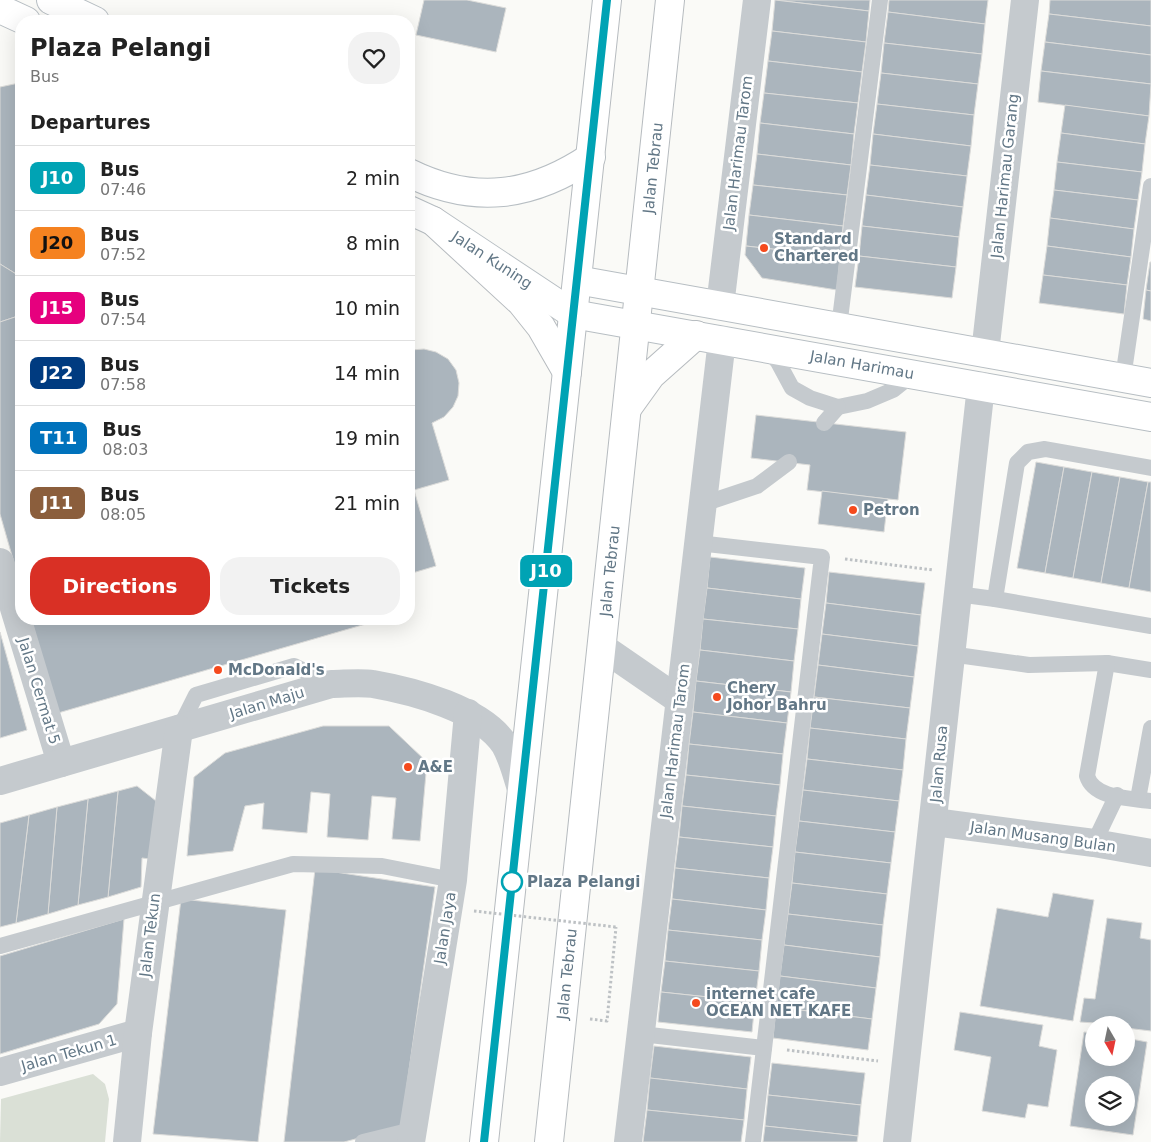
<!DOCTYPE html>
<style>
body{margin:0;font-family:"DejaVu Sans",sans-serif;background:#f2f2f2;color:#222;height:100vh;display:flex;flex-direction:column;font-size:19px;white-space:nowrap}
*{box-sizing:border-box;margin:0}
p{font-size:16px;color:#767676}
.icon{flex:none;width:28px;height:28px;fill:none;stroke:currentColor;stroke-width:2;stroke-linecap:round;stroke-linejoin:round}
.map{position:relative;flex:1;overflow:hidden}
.sheet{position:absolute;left:15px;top:15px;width:400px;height:610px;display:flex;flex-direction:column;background:#fff;border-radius:20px;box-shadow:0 5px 20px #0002}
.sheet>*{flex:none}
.badge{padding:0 10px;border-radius:8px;font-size:18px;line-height:32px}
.needle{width:32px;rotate:171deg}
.buttons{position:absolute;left:1085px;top:1016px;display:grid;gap:10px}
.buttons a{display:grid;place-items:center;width:50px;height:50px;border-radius:50%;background:#fff;box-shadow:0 5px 20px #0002;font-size:25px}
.map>.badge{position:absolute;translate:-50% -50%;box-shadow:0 0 0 2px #fff}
h2{padding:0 15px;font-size:19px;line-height:45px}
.round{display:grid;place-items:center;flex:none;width:52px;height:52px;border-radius:20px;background:#f2f2f2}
.summary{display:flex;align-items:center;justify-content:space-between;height:85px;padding:0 15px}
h1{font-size:24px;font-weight:700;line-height:38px}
.cta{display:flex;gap:10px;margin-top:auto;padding:10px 15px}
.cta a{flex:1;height:58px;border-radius:20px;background:#d93025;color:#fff;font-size:20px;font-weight:700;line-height:58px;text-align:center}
.cta a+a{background:#f2f2f2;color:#222}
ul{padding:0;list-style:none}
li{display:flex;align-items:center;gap:15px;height:65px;padding:0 15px;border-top:1px solid #e0e0e0}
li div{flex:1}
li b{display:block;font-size:19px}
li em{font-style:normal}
li .badge{min-width:55px;font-weight:700;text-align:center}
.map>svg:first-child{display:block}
.green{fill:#dae0d6}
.building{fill:#abb5bd;stroke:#dcdcda;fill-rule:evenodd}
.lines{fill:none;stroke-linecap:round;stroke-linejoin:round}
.secondary-casing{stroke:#b7bec3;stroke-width:30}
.highway-casing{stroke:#b6bbbf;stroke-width:30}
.path{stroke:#bdc1c4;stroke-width:3;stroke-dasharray:2.5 2.5;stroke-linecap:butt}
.lane{stroke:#c5cace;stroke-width:16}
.street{stroke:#c5cace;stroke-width:28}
.secondary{stroke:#fff;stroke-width:28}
.highway{stroke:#fff;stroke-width:28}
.path-bridge{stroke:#bdc1c4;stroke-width:3;stroke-dasharray:2.5 2.5;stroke-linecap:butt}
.line-casing{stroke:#fff;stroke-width:11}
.line{stroke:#00a3b4;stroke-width:8}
.poi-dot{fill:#f54a1d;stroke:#fff;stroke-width:2}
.stop-dot{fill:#fff;stroke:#00a3b4;stroke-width:2.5}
.labels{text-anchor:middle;stroke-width:5;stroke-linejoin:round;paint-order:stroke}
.street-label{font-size:15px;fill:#627786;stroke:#fff}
.poi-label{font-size:15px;font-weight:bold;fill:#627786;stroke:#fff;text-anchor:start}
.stop-label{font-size:15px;font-weight:bold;fill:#627786;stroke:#fff;text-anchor:start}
</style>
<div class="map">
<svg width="1151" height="1142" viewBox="0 0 1151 1142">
<rect width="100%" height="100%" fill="#fafaf7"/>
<polygon class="green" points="93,1074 105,1084 109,1099 105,1142 0,1142 1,1099"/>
<g class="building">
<polygon points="424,0 467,0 506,8 496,52 416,35"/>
<polygon points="775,0 870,0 869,11"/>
<polygon points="775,0 869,11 866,42 772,31"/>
<polygon points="889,0 988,0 985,24 888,12"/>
<polygon points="1050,0 1151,0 1151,26 1049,14"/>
<polygon points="888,12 985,24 982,54 884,43"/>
<polygon points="1049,14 1151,26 1151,55 1045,42"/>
<polygon points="772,31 866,42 862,72 768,61"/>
<polygon points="1045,42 1151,55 1151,84 1041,71"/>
<polygon points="884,43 982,54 978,84 881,73"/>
<polygon points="768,61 862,72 858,103 764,93"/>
<polygon points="1041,71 1151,84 1149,116 1038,102"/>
<polygon points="881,73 978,84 974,115 877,104"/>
<polygon points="19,83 21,84 21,277 0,264 0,87"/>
<polygon points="764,93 858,103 854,134 760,123"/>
<polygon points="877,104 974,115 971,146 873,134"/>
<polygon points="1065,105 1149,116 1145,144 1061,133"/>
<polygon points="760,123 854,134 851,165 757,154"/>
<polygon points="1061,133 1145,144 1142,172 1057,162"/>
<polygon points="873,134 971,146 967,176 870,165"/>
<polygon points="757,154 851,165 847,195 753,185"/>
<polygon points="1057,162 1142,172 1138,200 1054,190"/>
<polygon points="870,165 967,176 963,207 866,195"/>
<polygon points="753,185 847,195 843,226 749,215"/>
<polygon points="1054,190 1138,200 1134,229 1050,218"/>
<polygon points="866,195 963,207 959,237 862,226"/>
<polygon points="749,215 843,226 840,257 746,246"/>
<polygon points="1050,218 1134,229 1131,257 1047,246"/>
<polygon points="862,226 959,237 956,267 859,256"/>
<polygon points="746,246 840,257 837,290 762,278 745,255"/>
<polygon points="1047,246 1131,257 1127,285 1043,275"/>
<polygon points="859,256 956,267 952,298 855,287"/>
<polygon points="1150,262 1151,262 1151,291 1146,290"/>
<polygon points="0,264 21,277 21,315 0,322"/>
<polygon points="1043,275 1127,285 1124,314 1039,303"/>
<polygon points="1146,290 1151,291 1151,321 1143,319"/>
<polygon points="21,315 21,587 0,514 0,322"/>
<polygon points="409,344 411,350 424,349 436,352 448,359 456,370 459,383 458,396 453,407 444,417 432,423 449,480 414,490 436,566 409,574"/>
<polygon points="756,415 906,432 898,500 807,490 810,465 751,458"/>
<polygon points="1036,462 1064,467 1045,573 1017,568"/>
<polygon points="1064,467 1092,472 1073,578 1045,573"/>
<polygon points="1092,472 1120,477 1101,583 1073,578"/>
<polygon points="1120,477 1148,482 1129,588 1101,583"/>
<polygon points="1148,482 1151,482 1151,592 1129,588"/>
<polygon points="822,491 888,499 884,532 818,524"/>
<polygon points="710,557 805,568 801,599 707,588"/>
<polygon points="829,572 925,583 921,615 826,603"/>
<polygon points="707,588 801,599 798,629 703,619"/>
<polygon points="826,603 921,615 918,646 822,634"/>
<polygon points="31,619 383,619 58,713"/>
<polygon points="703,619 798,629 794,661 700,650"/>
<polygon points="0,632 27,730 0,738"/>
<polygon points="822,634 918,646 914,677 818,665"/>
<polygon points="700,650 794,661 791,692 696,681"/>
<polygon points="818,665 914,677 910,708 814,697"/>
<polygon points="696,681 791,692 787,723 693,712"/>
<polygon points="814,697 910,708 906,739 810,728"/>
<polygon points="693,712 787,723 783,754 689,744"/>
<polygon points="323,726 389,726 427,762 420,841 392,839 396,798 372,796 368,840 327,837 330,794 311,792 307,833 262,829 264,803 245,806 233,851 187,856 194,777 225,753"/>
<polygon points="810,728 906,739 903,770 807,759"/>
<polygon points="689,744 783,754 780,785 686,775"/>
<polygon points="807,759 903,770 899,801 803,790"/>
<polygon points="686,775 780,785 776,816 682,806"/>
<polygon points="137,786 156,801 150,859 142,858 141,887 108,897 118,791"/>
<polygon points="803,790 899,801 895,832 799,821"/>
<polygon points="118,791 108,897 78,905 88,799"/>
<polygon points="88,799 78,905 48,914 57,807"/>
<polygon points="682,806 776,816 773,847 679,837"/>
<polygon points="57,807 48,914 16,923 29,815"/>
<polygon points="29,815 16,923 0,927 0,823"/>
<polygon points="799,821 895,832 891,863 795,852"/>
<polygon points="679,837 773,847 769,878 675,868"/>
<polygon points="795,852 891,863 887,894 792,883"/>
<polygon points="675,868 769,878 766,910 672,899"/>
<polygon points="315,869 435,887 401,1127 344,1142 284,1142"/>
<polygon points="792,883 887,894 883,925 788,914"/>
<polygon points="1053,893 1094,900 1073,1021 980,1006 997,908 1048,917"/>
<polygon points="181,899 286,910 258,1142 153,1134"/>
<polygon points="672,899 766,910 762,940 668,930"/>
<polygon points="788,914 883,925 880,957 784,945"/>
<polygon points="1107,918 1142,923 1140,938 1151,940 1151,1031 1126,1028 1126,1025 1080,1022 1084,998 1095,999"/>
<polygon points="124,919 117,1004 99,1024 0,1054 0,956"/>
<polygon points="668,930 762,940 759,971 665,961"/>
<polygon points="784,945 880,957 876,988 780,976"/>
<polygon points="665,961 759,971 755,1002 661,992"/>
<polygon points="780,976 876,988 872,1019 776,1007"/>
<polygon points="661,992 755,1002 752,1032 658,1022"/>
<polygon points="776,1007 872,1019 868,1050 773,1038"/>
<polygon points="960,1012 1043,1025 1039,1046 1057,1050 1048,1107 1028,1104 1025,1118 982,1111 991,1057 954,1050"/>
<path d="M 1084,1032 L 1094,1033 L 1094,1058 L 1126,1058 L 1126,1038 L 1147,1042 L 1133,1135 L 1070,1126 ZM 1094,1085 L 1126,1085 L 1126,1118 L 1094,1118 Z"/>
<polygon points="654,1046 751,1057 747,1089 650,1078"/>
<polygon points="772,1063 865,1073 861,1105 768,1095"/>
<polygon points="650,1078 747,1089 744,1120 647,1110"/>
<polygon points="768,1095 861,1105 858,1136 765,1126"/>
<polygon points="647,1110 744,1120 741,1142 643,1142"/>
<polygon points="765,1126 858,1136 857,1142 763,1142"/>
</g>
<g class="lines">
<defs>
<g id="secondary">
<polyline points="51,0 95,21"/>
<polyline points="0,9 26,21"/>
<path d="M 409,173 C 474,205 532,197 591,157"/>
<polyline points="409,210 433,221 573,314 1151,417"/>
<polyline points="577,280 1151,383"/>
</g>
<g id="highway">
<polyline points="433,221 521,302 541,327 567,372"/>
<polyline points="628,407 651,375 696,335"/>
<polyline points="484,1142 607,0"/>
<polyline points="549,1142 670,0"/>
</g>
</defs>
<use href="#secondary" class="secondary-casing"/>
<use href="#highway" class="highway-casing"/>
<g class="path">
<polyline points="845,559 933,570"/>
<polyline points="590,1019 607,1021 616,927"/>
<polyline points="787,1050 878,1061"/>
</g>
<g class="lane">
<polyline points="839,327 880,0"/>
<polyline points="767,348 778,362 792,388 810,398 838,407 867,401 893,390 913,374"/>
<polyline points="1123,378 1151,186"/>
<polyline points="824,423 838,407"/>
<polyline points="703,504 757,486 789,462"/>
<polyline points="698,543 822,557 753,1142"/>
<polyline points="957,594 995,599 1017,463 1028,452 1045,449 1151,468"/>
<polyline points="995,599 1151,626"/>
<polyline points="950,654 1029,665 1107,663 1151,670"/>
<path d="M 1107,663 L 1087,776 C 1094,799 1130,798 1151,801"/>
<polyline points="179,729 196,695 294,666 331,684"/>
<polyline points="1138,799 1151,728"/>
<polyline points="1094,843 1117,795"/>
<polyline points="0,946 293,864 382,866 453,880"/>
<polyline points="641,1034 764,1048"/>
<polyline points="363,1142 412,1130"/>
</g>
<g class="street">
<polyline points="720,306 757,0"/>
<polyline points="985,353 1025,0"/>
<polyline points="0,562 61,763"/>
<polyline points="602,647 679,700"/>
<path d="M 0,781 L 331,684 C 344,684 359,682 373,684 C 413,691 482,709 505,745 C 513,759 517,777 522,792"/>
<polyline points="934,822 1094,843 1151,853"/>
<polyline points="0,1072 138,1033"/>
<polyline points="127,1142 138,1033 179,729"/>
<polyline points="411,1142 453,880 468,713"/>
<polyline points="628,1142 722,340"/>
<polyline points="897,1142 981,386"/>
</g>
<use href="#secondary" class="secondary"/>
<use href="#highway" class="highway"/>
<polyline class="path-bridge" points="474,911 616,927"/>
</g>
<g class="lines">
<defs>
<polyline id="line" points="484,1142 607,0"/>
</defs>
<use href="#line" class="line-casing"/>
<use href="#line" class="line"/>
</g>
<g class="poi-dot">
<circle cx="764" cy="248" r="5"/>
<circle cx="853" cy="510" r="5"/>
<circle cx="218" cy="670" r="5"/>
<circle cx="717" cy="697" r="5"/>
<circle cx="408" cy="767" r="5"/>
<circle cx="696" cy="1003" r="5"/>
</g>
<circle class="stop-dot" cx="512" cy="882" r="10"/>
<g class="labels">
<g class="street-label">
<text transform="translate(738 153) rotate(-83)" y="5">Jalan Harimau Tarom</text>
<text transform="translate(653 168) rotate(-84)" y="5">Jalan Tebrau</text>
<text transform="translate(1005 176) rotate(-84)" y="5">Jalan Harimau Garang</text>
<text transform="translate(492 260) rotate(33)" y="5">Jalan Kuning</text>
<text transform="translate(862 365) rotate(10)" y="5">Jalan Harimau</text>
<text transform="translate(610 571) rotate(-84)" y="5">Jalan Tebrau</text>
<text transform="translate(39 691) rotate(73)" y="5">Jalan Cermat 5</text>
<text transform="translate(267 703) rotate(-17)" y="5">Jalan Maju</text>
<text transform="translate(675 741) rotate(-83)" y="5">Jalan Harimau Tarom</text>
<text transform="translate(939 764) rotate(-85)" y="5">Jalan Rusa</text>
<text transform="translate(1043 837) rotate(8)" y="5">Jalan Musang Bulan</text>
<text transform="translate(445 928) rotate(-81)" y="5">Jalan Jaya</text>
<text transform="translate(150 935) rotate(-83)" y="5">Jalan Tekun</text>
<text transform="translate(567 974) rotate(-84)" y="5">Jalan Tebrau</text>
<text transform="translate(69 1053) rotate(-16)" y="5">Jalan Tekun 1</text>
</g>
<g class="poi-label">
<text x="774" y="244">Standard<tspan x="774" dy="17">Chartered</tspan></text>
<text x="863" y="515">Petron</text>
<text x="228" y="675">McDonald's</text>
<text x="727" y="693">Chery<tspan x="727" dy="17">Johor Bahru</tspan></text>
<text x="418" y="772">A&amp;E</text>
<text x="706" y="999">internet cafe<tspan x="706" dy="17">OCEAN NET KAFE</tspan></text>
</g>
<g class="stop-label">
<text x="527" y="887">Plaza Pelangi</text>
</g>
</g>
</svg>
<div class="buttons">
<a><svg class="needle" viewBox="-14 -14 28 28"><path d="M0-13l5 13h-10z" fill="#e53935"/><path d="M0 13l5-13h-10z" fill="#767676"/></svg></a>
<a><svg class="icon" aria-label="layers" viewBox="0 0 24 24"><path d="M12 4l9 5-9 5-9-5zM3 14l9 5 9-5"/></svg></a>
</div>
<b class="badge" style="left:546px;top:571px;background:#00a3b4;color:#fff">J10</b>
<section class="sheet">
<div class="summary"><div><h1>Plaza Pelangi</h1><p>Bus</p></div><a class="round"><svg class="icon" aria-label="heart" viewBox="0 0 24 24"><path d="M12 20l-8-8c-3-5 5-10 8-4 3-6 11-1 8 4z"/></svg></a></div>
<h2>Departures</h2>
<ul>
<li><span class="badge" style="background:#00a3b4;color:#fff">J10</span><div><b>Bus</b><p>07:46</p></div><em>2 min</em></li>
<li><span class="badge" style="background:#f58220;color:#111">J20</span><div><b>Bus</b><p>07:52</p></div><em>8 min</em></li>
<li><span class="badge" style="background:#e6007e;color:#fff">J15</span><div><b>Bus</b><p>07:54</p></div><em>10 min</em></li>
<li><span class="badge" style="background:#003b80;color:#fff">J22</span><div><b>Bus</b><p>07:58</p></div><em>14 min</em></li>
<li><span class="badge" style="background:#0072bc;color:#fff">T11</span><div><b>Bus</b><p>08:03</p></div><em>19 min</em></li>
<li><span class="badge" style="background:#8b5e3c;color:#fff">J11</span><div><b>Bus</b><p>08:05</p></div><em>21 min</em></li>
</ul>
<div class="cta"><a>Directions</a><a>Tickets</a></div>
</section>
</div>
